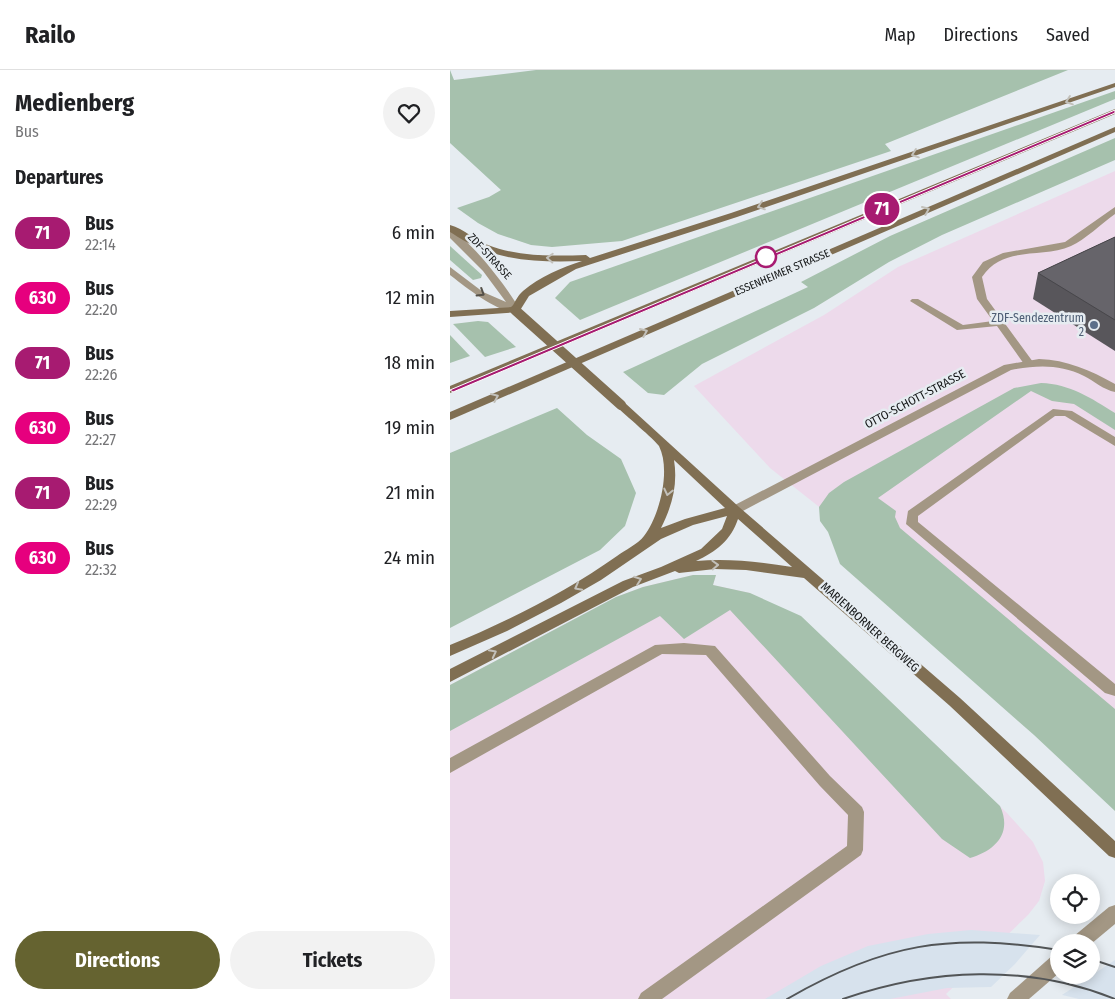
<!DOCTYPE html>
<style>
body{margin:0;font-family:"Fira Sans Condensed",sans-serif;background:#f2f2f2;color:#202124;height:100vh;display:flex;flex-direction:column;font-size:19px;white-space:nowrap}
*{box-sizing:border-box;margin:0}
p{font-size:16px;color:#757577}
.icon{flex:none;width:28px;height:28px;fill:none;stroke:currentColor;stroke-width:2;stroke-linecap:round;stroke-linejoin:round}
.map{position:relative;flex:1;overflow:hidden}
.side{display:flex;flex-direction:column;background:#fff;width:450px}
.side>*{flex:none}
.badge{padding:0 10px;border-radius:16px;font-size:18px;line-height:32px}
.buttons{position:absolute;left:600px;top:804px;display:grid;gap:10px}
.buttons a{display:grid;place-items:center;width:50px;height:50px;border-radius:50%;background:#fff;box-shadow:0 2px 12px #0003;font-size:25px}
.map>.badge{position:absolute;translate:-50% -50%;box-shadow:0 0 0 2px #fff}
h2{padding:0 15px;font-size:19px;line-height:45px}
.round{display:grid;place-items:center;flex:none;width:52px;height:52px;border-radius:26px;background:#f2f2f2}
.head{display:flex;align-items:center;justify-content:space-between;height:85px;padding:0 15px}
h1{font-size:24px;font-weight:700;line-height:38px}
.button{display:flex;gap:10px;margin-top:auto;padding:10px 15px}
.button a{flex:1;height:58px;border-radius:30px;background:#656330;color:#fff;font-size:20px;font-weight:700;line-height:58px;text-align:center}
.button a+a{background:#f2f2f2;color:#202124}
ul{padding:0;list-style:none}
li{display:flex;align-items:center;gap:15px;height:65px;padding:0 15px}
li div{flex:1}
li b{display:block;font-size:19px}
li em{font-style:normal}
li .badge{min-width:55px;font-weight:700;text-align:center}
header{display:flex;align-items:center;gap:30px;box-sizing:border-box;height:70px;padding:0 25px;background:#fff;border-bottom:1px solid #e0e0e0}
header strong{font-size:24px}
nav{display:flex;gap:28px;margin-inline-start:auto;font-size:18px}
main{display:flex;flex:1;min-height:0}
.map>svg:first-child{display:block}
.commercial{fill:#eddaeb}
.built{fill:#d7e2ed}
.green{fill:#a6c1ad}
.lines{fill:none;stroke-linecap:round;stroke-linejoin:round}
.lane{fill:#a39784;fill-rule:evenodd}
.street{fill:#a39784;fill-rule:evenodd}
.secondary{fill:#806f53;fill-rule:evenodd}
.tram{stroke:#525557;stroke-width:2}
.secondary-bridge{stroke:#806f53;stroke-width:10}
.wall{fill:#58565b}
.building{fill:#66646a;stroke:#47464a}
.oneway{stroke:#c2c0ba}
.oneway2{stroke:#545048}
.line{fill:#a71b71;stroke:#fff}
.stop-dot{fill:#fff;stroke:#a71b71;stroke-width:2.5}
.service-dot{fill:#5c6f8a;stroke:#e6ecf1;stroke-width:2}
.labels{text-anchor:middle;stroke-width:5;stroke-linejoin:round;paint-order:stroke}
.far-street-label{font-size:11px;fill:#141617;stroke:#e6ecf1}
.service-label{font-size:12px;fill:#4e5e75;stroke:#e6ecf1;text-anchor:end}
.street-label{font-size:12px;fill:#141617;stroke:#e6ecf1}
</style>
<header>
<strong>Railo</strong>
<nav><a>Map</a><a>Directions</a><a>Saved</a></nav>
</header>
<main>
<section class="side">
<div class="head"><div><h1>Medienberg</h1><p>Bus</p></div><a class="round"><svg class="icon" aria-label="heart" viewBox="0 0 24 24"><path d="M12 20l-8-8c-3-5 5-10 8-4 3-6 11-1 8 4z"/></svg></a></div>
<h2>Departures</h2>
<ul>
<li><span class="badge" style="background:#a71b71;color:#fff">71</span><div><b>Bus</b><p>22:14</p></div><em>6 min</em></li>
<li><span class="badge" style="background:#e6007e;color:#fff">630</span><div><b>Bus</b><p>22:20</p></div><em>12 min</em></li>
<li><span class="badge" style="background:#a71b71;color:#fff">71</span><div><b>Bus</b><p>22:26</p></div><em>18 min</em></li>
<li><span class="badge" style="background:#e6007e;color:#fff">630</span><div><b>Bus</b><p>22:27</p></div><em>19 min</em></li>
<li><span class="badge" style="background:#a71b71;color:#fff">71</span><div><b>Bus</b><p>22:29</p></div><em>21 min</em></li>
<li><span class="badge" style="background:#e6007e;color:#fff">630</span><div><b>Bus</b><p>22:32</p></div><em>24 min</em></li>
</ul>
<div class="button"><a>Directions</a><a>Tickets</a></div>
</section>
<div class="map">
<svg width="665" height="929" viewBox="0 0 665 929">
<rect width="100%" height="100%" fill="#e6ecf1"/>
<g class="commercial">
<polygon points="665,101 665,657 397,459 320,398 244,316 374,245 448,197"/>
<polygon points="243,505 266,505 263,515 300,523 400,593 557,743 583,772 593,792 595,811 589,831 578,845 496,924 501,929 0,929 0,615 166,527 193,517"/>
</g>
<g class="built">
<polygon points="521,860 590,865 565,894 541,917 497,918 440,929 315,929 371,896 418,876 478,864"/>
<polygon points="665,890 665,929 629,929 612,925"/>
</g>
<g class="green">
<polygon points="0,0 4,10 86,0 618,0 435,74 441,81 172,171 102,177 81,175 48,164 28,153 7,138 39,127 51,120 0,73"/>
<polygon points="665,21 665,29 130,250 105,228 120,212"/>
<polygon points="665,68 665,90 492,165 439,192 364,238 252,294 214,325 198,323 173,302 358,217 351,212 440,166"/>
<polygon points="0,176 32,205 31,208 23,210 0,190"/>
<polygon points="28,251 38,252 66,277 35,287 3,254"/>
<polygon points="0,265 20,286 0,293"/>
<path d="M 591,313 C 620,314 641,328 665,343 L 665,360 L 624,334 L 602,331 L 581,321 L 428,428 L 446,441 L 445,447 L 450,458 L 665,639 L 665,741 L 584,665 L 390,494 L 378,462 L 370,451 L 369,437 L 379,423 L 394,412 L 564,318 Z"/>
<polygon points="107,338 137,365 171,389 186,423 175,456 150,480 0,558 0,383"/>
<path d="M 243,505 L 266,505 L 263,515 L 300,523 L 351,546 L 550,736 C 563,764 544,781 520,788 L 492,769 L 280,540 L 234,569 L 210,546 L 0,661 L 0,615 L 166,527 L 193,517 Z"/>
</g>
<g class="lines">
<g class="lane">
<path d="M 665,137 L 665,144 C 652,153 635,170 621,176 C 591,189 553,175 532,207 L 537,229 L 583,292 L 582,294 L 574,294 L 547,256 L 507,260 L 460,231 L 462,229 L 468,229 L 513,255 L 543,251 L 527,229 L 522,207 L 533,192 L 553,183 L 615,172 Z"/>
<polygon points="603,339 622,341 665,367 665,376 615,346 605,346 468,446 468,452 665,614 665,626 655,623 456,454 458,441"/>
<polygon points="234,573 265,576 380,706 412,737 414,742 413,780 411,785 212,929 188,929 191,923 397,776 398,745 370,716 256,585 212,584 0,703 0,688 205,575"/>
</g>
<g class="street">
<path d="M 0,160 C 19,167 60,221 70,240 L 69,242 C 51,246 13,215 0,205 L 0,197 L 33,222 L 56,232 L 33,201 L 0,168 Z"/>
<path d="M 589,289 C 617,290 640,300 665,314 L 665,322 C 654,320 644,311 634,306 C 610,294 587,295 561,300 L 289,443 L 281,443 L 279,440 L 281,437 L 554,295 Z"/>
<polygon points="665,835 665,854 641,874 622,872 624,866 659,837"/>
<polygon points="609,883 609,903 579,929 557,929 560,923 603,885"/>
</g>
<g class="secondary">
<path d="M 665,13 L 665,17 L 287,147 L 126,199 L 79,226 L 69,242 L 0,247 L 0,241 L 62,237 C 65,232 68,225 73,221 C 89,207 113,197 132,191 C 99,192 63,192 31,179 C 20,175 10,168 0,162 L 0,155 C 14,159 25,170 38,175 C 69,187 104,186 136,185 L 140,188 L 281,143 Z"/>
<polygon points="665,39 665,44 0,323 0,316"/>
<polygon points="665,57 665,62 0,350 0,342"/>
<path d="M 171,332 L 175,333 L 289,437 L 510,628 L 665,771 L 665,788 L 659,786 L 500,636 L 354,508 L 296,500 L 265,499 L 229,503 L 225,501 L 183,517 L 0,612 L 0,599 L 173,511 L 211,497 L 251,479 L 272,459 L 277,446 L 243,455 L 211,469 L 151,510 L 111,533 L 57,561 L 0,586 L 0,575 C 58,551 116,522 167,486 C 175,480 188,474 194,466 C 210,445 221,400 209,376 C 205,370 174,344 167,337 L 165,335 L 167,333 ZM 224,390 L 275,438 L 235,449 L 211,458 C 222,436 228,415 224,390 ZM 288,449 L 342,497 C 309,492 279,488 246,491 C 266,482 281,470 288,449 Z"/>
</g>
<g class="tram">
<polyline points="641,889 665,897"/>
<path d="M 337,929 C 434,873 499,863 609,880"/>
<path d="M 393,929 C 482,898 577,894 665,929"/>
</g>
<polyline class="secondary-bridge" points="65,240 171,335"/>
</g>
<polygon class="wall" points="665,167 665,281 583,229 588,203"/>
<polygon class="building" points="665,167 665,250 588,203"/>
<defs><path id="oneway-chevron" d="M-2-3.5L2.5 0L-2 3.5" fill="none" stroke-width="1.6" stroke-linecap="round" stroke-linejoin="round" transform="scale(1.25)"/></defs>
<g class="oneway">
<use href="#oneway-chevron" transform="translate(619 31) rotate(161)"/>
<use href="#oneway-chevron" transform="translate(465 84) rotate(161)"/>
<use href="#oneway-chevron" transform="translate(311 136) rotate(161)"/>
<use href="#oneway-chevron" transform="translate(476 140) rotate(-23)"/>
<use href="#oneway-chevron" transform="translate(100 188) rotate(-177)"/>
<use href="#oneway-chevron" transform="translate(194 262) rotate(-23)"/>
<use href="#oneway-chevron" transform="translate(45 327) rotate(-23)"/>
<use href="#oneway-chevron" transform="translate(218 422) rotate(103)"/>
<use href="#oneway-chevron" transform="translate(265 495) rotate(-2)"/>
<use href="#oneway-chevron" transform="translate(188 510) rotate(-20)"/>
<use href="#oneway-chevron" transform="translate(128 517) rotate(152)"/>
<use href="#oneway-chevron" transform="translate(43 583) rotate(-27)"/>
</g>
<use class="oneway2" href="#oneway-chevron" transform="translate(31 223) rotate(32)"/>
<polygon class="line" points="665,40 665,43 3,322 0,320"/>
<circle class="stop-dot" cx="316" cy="187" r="10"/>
<circle class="service-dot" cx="644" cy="255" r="5"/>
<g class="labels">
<g class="far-street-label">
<text transform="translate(40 186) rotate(47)" y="4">ZDF-STRASSE</text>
<text transform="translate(332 202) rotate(-23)" y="4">ESSENHEIMER STRASSE</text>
</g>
<g class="service-label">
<text x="634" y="252">ZDF-Sendezentrum<tspan x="634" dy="14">2</tspan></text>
</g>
<g class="street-label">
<text transform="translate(465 329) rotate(-28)" y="4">OTTO-SCHOTT-STRASSE</text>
<text transform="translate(420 557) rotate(42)" y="4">MARIENBORNER BERGWEG</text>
</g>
</g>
</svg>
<div class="buttons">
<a><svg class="icon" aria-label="locate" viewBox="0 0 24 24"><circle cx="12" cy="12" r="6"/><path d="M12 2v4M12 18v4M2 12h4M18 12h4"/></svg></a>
<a><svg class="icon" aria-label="layers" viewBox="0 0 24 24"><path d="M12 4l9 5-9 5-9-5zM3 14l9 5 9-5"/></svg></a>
</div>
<b class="badge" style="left:432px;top:139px;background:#a71b71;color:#fff">71</b>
</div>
</main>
